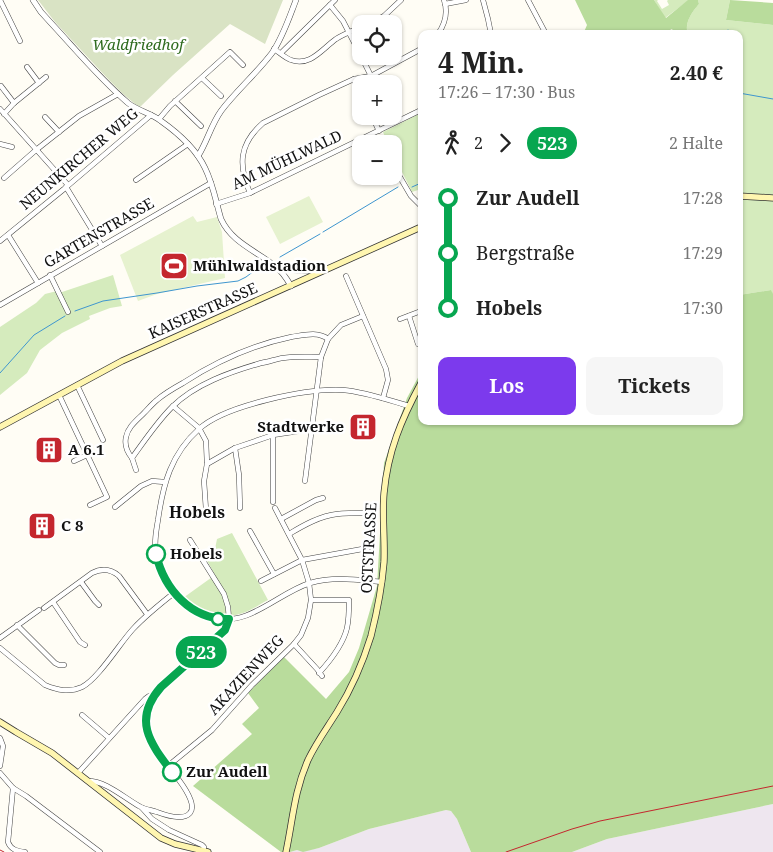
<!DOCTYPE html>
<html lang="de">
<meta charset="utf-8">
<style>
body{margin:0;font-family:"Noto Serif",serif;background:#f6f6f6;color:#222;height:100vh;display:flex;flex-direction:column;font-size:19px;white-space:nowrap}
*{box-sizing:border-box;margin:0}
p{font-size:16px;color:#767676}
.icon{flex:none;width:28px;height:28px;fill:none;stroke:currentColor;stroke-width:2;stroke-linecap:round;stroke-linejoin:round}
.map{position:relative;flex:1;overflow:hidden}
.panel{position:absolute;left:418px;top:30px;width:325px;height:395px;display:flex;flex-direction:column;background:#fff;border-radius:10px;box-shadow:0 1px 4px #0004}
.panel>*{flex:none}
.badge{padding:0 10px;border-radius:16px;font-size:18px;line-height:32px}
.tools{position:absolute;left:352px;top:15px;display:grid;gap:10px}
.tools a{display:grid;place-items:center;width:50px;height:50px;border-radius:10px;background:#fff;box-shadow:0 1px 4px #0004;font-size:25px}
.map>.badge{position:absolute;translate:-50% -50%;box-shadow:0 0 0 2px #fff}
.legs{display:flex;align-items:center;gap:8px;height:55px;padding:0 20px;font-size:16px}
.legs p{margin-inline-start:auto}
.head{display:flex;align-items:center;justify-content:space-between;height:85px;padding:0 20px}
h1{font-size:28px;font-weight:700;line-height:38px}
.button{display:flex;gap:10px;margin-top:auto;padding:10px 20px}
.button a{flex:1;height:58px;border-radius:10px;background:#7c3aed;color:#fff;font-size:20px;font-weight:700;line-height:58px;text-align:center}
.button a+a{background:#f6f6f6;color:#222}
ul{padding:0 20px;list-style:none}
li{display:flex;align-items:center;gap:18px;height:55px;font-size:19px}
li i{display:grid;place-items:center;width:8px;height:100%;margin:0 6px;background:currentColor}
li i::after{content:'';width:12px;height:12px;margin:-6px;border:4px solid;border-radius:50%;background:#fff}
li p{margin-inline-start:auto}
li:first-child i{background:linear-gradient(#0000 50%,currentColor 0)}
li:last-child i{background:linear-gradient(currentColor 50%,#0000 0)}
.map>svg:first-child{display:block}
.industrial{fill:#eee6ef}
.green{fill:#d5ebbd}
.forest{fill:#b9dc9c}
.cemetery{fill:#d9e3c4}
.pitch{fill:#e6f2cf}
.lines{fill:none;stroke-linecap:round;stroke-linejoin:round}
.stream{stroke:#3f96cf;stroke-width:1}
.minor-casing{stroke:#444;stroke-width:5.5}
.tertiary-casing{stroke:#444;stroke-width:6}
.secondary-casing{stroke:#333;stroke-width:7}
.minor{stroke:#fff;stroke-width:4.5}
.tertiary{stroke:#fff;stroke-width:5}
.secondary{stroke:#fff6b0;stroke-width:5.5}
.rail{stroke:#c4262e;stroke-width:1}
.line-1-casing{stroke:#fff;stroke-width:11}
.line-1{stroke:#07a650;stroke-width:8}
.stop-1-dot{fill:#fff;stroke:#07a650;stroke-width:2.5}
.labels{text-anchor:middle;stroke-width:5;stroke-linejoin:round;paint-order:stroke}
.park-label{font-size:15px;font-style:italic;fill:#2f6b1f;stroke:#fff}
.street-label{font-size:15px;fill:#111;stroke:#fff}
.poi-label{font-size:15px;font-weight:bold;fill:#111;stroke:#fff;text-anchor:start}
.stop-label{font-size:15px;font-weight:bold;fill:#111;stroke:#fff;text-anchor:start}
.neighbourhood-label{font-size:16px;font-weight:bold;fill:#111;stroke:#fff}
</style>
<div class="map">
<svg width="773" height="852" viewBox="0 0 773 852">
<rect width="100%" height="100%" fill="#fffdf5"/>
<g class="industrial">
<polygon points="773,804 773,852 572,852 607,839"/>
<polygon points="446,810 451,811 457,819 471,852 290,852 297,850 303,851 319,848 369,829"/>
</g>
<g class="green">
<polygon points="654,0 658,0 657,1 662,9 669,5 667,1 668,0 689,0 665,18"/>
<path d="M 698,0 L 730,0 L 726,20 L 773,25 L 773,294 L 772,294 L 771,290 L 739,295 L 739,34 L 688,34 C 684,23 692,12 699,4 Z"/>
<polygon points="421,113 421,189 412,192 402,172 397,167 394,158 394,144 388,144 383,132"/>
<polygon points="113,275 122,306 110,308 89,316 90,319 62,333 40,350 27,373 0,395 0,327 36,303 45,294 57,291 59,293"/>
<path d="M 232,533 L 268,600 C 260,604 252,610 243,613 C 221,621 200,612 183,598 L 215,575 L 204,555 L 215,549 L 217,539 Z"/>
</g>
<g class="forest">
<path d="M 575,0 L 654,0 L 666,18 L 688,0 L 698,0 L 699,4 C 692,12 684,23 688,34 L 675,34 L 672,29 L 662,34 L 581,34 L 584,32 L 587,25 Z"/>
<polygon points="730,0 773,3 773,25 726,20"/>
<polygon points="771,290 773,294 773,804 607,839 572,852 471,852 457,819 451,811 446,810 369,829 319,848 303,852 297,850 290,852 281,852 193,786 252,734 242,724 259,708 248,693 284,657 326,699 349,672 359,648 377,586 384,463 407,398 421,372 421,421 739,421 739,295"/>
</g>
<polygon class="cemetery" points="38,0 283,0 265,44 230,24 173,75 140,107 135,104 122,93 108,79 55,22"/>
<g class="pitch">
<polygon points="309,196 323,222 280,244 266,217"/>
<polygon points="193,216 197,222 217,217 222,232 225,278 157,294 138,301 120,255"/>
</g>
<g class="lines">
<g class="stream">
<polyline points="728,34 728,30"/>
<polyline points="739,93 773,99"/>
<polyline points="412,187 421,183"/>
<polyline points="323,232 398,187"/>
<polyline points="280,257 320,234"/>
<polyline points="75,311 103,301 157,293 197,286 238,281 246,277 258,268"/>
<polyline points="0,373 34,335 65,316"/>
</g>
<defs>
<g id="minor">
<polyline points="0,0 20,41"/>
<polyline points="483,0 488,19 491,34"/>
<polyline points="528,0 546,34"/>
<polyline points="445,4 466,0"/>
<polyline points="330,5 343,21 361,56"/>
<polyline points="370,24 384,16 401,0"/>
<path d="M 438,34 C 445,24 448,12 444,0"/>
<path d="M 274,49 C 279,52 285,58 291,60 C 310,67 322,49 336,39 C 344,34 352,31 361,27"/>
<polyline points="281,53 335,0"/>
<polyline points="361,56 371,76"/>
<polyline points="27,67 39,83"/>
<polyline points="202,78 221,96"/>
<polyline points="354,79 361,95"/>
<polyline points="1,86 14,103"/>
<polyline points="175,101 201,126"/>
<polyline points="0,109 68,185"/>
<polyline points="4,114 14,103 46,77"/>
<polyline points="372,116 379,131"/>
<polyline points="45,117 59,132"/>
<polyline points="159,119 170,106 230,52 243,65"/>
<polyline points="382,141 384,144"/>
<polyline points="0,144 12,147"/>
<polyline points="394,167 411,196 421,206"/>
<polyline points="4,178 36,150 79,116 118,94"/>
<polyline points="136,180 188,144"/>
<polyline points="66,187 102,246"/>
<path d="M 250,193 C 238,165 239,144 263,123 L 319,95 L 354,79 L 371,76 L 421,49"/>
<polyline points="216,204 250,193 421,110"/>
<polyline points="8,235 38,283"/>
<polyline points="0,241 64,189 151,115"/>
<polyline points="50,275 68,312"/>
<polyline points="346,276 386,369 388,380 383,398"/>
<polyline points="0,305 211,183"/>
<polyline points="409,316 418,344"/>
<polyline points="400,319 421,311"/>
<polyline points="328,339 341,325 363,316"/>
<polyline points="77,385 103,440"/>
<polyline points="59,395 107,497 90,505"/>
<polyline points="173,406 199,428 206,441 207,464 204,481 206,510"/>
<polyline points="235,448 239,475 240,508"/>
<path d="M 132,458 C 127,452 124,446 126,437 C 128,427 136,421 144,413 C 148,409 152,404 157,400 C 165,393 174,388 183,383 C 217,361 252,345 291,337 C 304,335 318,331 328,339 L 321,357 L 305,481"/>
<polyline points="74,461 87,455"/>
<polyline points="207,464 235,448 273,435"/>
<path d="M 136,470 L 132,458 C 145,440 157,422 172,407 C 195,384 230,372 261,363 C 268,362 276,359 283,358 C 296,356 308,357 321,357"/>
<polyline points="273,502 273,435 312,429"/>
<polyline points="115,507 141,486 152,481 165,482"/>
<polyline points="281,519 316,500 323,498"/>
<polyline points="250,531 274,574"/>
<path d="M 289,534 C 304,525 320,516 337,514 C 346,513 356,513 366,513"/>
<polyline points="261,581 302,560 368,548"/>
<polyline points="81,582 95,601 99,605"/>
<path d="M 382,582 C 358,580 334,576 310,583 C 278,593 249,627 213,618 C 184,611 160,583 156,554 C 154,542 156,531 158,520 C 163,484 171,454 199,429 C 225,405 308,388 343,390 C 366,392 388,400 409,406"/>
<path d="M 311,600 L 349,600 C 349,609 349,619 347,628 C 343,645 330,661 319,673"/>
<polyline points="53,602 80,642 85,645"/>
<path d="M 44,608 L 92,573 C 102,568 111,569 119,576 L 147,614"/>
<polyline points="17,625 55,663 59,665 64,665"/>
<polyline points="0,638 39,610"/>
<polyline points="294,644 317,669 322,676"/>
<path d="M 0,648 L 45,685 C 57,690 69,693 82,687 C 98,679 120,643 133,629 C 146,615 160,604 174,593"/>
<polyline points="82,715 109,738"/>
<polyline points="0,738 3,746 0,766"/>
<polyline points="168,766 212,730 252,685 294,644 301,635 308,618 311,600 309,583 302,560 275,508"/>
<polyline points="0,773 13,788 26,796 100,852"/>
<polyline points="78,773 145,699 149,696 155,694 170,679 225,630 229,619 228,607 224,594 190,540"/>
<path d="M 88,781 C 106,781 123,797 139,806 C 144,809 151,810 157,812 C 165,815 183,821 190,813 C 201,800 164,763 157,752 C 152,745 149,738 147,731 C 144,717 148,706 155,694"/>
<path d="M 13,788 L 8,842 C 11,850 17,851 25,852"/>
<polyline points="142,808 152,819 169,830 202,845 204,847 203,851"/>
</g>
<g id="tertiary">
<path d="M 33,0 L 41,12 L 51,23 C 76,50 100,79 128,103 C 138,111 151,113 161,121 C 178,133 196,149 205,168 C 213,184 216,202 221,219 C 232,243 257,251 276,267 C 283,272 287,279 291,286"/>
<path d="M 198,156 C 207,142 211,125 221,111 C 236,91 256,74 272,53 C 283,37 289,18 296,0"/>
<polyline points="278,268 293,270 322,271"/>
</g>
<g id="secondary">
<polyline points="739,196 773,198"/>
<polyline points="0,427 122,361 421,227"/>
<polyline points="0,722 16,732 52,753 161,838 175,844 208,852"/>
<path d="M 286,852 C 293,819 294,792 308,760 C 316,743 327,728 337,712 C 352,688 363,662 371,636 C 377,612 382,587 384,562 C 385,539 382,516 384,493 C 388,451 401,420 421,383"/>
</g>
</defs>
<use href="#minor" class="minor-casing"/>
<use href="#tertiary" class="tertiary-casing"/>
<use href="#secondary" class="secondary-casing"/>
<use href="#minor" class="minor"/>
<use href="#tertiary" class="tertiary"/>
<use href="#secondary" class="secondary"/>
<g class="rail">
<polyline points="0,850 4,852"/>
<polyline points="506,852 572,829 600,821 773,786"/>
</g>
</g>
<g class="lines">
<defs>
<path id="line-1" d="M 156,554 C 164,589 191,620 229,619 L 225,630 L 161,687 C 132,720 150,743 172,772"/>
</defs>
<use href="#line-1" class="line-1-casing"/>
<use href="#line-1" class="line-1"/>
</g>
<defs>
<symbol id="stadium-square" viewBox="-11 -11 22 22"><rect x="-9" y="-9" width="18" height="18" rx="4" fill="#c4262e" stroke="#fff"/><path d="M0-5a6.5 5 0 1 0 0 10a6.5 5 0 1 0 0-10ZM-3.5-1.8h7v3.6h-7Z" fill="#fff"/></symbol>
<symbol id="building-square" viewBox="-11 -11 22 22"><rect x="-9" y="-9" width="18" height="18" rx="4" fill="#c4262e" stroke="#fff"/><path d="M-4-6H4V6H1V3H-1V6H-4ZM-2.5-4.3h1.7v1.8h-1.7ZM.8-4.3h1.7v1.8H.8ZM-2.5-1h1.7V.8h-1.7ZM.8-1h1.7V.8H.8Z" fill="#fff"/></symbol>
</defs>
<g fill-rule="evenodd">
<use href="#stadium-square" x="158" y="250" width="32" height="32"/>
<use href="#building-square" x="347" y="411" width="32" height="32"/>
<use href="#building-square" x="33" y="434" width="32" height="32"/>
<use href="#building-square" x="26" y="510" width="32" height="32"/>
</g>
<g class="stop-1-dot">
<circle cx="156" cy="554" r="9"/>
<circle cx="218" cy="619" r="6"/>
<circle cx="172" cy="772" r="9"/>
</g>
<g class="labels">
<g class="park-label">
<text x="138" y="50">Waldfriedhof</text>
</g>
<g class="street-label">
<text transform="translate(79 159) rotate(-40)" y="5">NEUNKIRCHER WEG</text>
<text transform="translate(287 160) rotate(-25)" y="5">AM MÜHLWALD</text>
<text transform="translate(99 233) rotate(-30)" y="5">GARTENSTRASSE</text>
<text transform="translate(203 311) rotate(-24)" y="5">KAISERSTRASSE</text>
<text transform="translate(369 548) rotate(-87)" y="5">OSTSTRASSE</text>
<text transform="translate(246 675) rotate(-47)" y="5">AKAZIENWEG</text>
</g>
<g class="poi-label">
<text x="193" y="271">Mühlwaldstadion</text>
<text x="344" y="432" text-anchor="end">Stadtwerke</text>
<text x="68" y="455">A 6.1</text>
<text x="61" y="531">C 8</text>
</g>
<g class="stop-label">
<text x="170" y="559">Hobels</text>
<text x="186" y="777">Zur Audell</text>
</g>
<g class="neighbourhood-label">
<text x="197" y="518">Hobels</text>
</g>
</g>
</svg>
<div class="tools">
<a><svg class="icon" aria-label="locate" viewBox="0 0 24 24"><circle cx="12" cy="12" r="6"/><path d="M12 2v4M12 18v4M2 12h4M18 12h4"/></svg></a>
<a>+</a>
<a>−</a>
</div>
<b class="badge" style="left:201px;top:652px;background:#07a650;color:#fff">523</b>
<section class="panel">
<div class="head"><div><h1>4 Min.</h1><p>17:26 – 17:30 · Bus</p></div><b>2.40 €</b></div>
<div class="legs"><svg class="icon" aria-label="walk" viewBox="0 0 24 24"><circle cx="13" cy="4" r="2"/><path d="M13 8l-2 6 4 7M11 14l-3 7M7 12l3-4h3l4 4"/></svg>2<svg class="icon" aria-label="forward" viewBox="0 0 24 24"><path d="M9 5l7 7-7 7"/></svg><b class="badge" style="background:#07a650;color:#fff">523</b><p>2 Halte</p></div>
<ul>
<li><i style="color:#07a650"></i><b>Zur Audell</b><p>17:28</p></li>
<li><i style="color:#07a650"></i><span>Bergstraße</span><p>17:29</p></li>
<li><i style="color:#07a650"></i><b>Hobels</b><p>17:30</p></li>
</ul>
<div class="button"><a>Los</a><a>Tickets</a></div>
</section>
</div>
